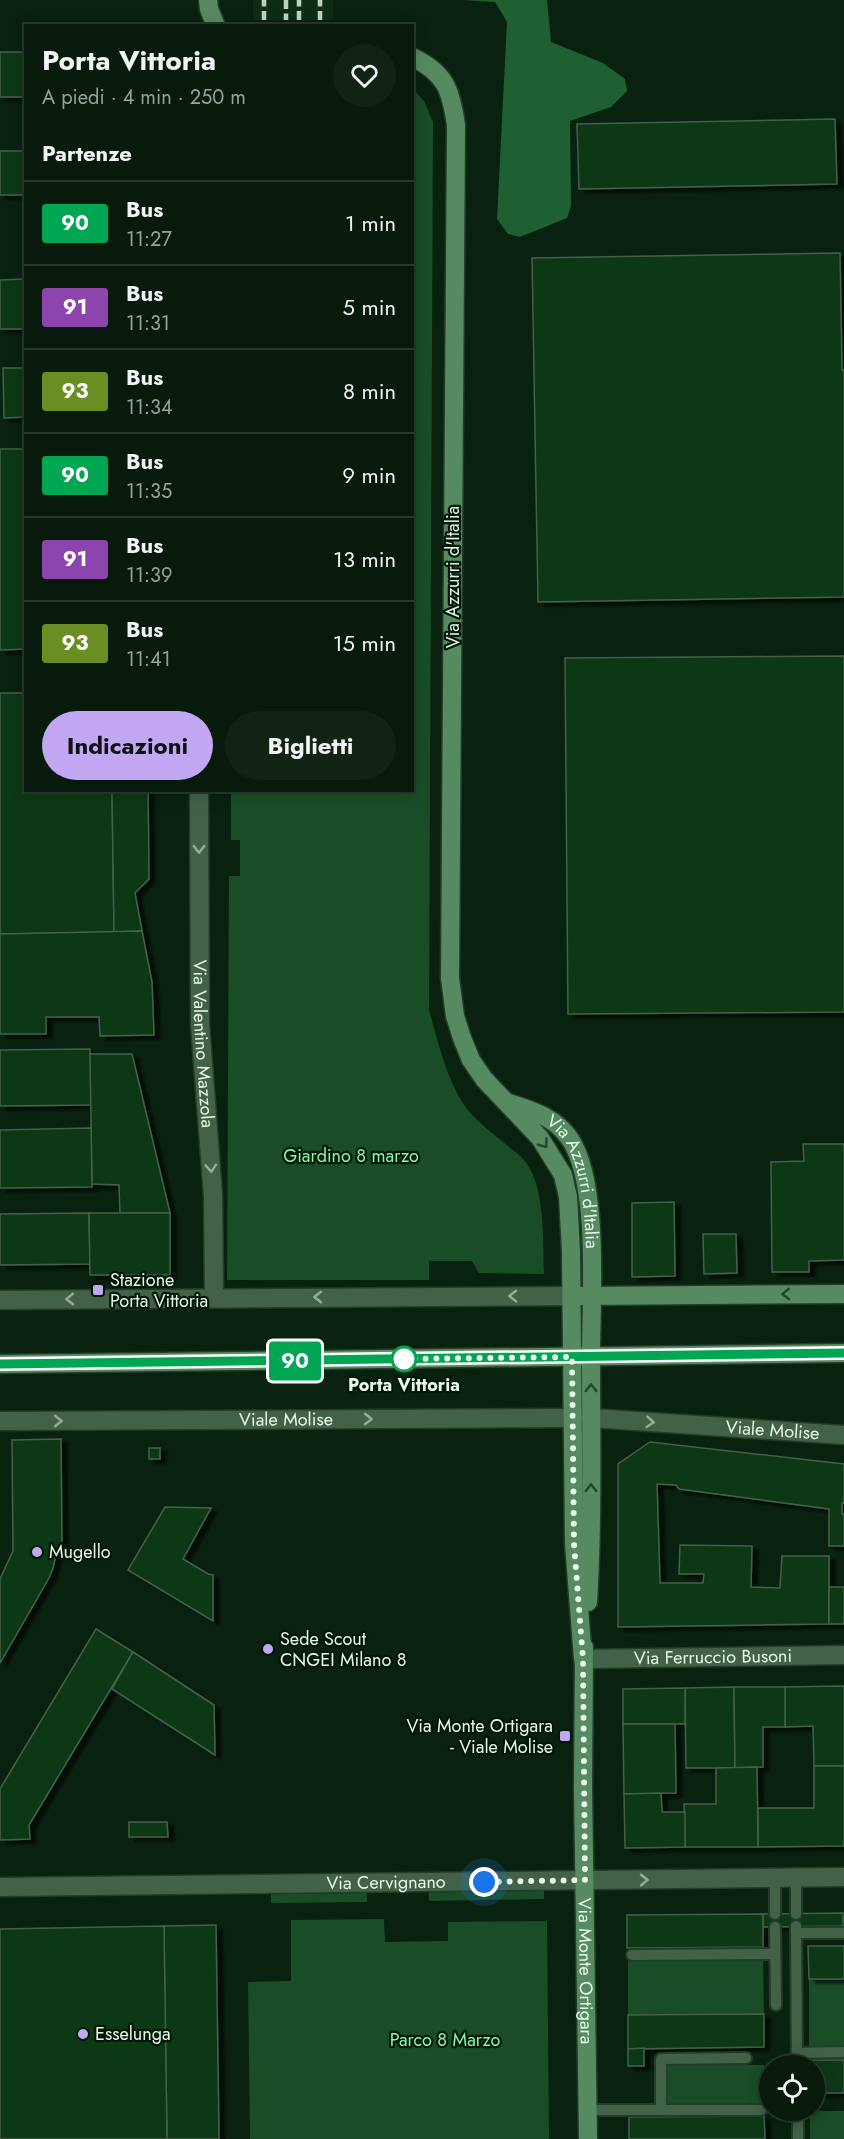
<!DOCTYPE html>
<html lang="it">
<meta charset="utf-8">
<style>
body{margin:0;font-family:Jost,sans-serif;background:#102314;color:#f1f3f6;height:100vh;display:flex;flex-direction:column;font-size:22px;white-space:nowrap}
*{box-sizing:border-box;margin:0}
p{font-size:20px;color:#98a19d}
.icon{flex:none;width:33px;height:33px;fill:none;stroke:currentColor;stroke-width:2;stroke-linecap:round;stroke-linejoin:round}
.map{position:relative;flex:1;overflow:hidden}
.panel{position:absolute;left:24px;top:24px;width:390px;height:768px;display:flex;flex-direction:column;background:#071a0b;border-radius:0px;box-shadow:0 3px 15px #0003,0 0 0 2px #28382c}
.panel>*{flex:none}
.badge{padding:0 12px;border-radius:4px;font-size:21px;line-height:39px}
.buttons{position:absolute;left:759px;top:2055px;display:grid;gap:12px}
.buttons a{display:grid;place-items:center;width:66px;height:66px;border-radius:50%;background:#071a0b;box-shadow:0 3px 15px #0003,0 0 0 2px #28382c;font-size:30px}
.you{position:absolute;width:30px;height:30px;margin:-15px;border:4px solid #fff;border-radius:50%;background:#1a73e8;box-shadow:0 0 0 9px #1a73e833}
.map>.badge{position:absolute;translate:-50% -50%;box-shadow:0 0 0 3px #fff}
h2{padding:0 18px;font-size:22px;line-height:54px}
.round{display:grid;place-items:center;flex:none;width:63px;height:63px;border-radius:32px;background:#102314}
.overview{display:flex;align-items:center;justify-content:space-between;height:102px;padding:0 18px}
h1{font-size:28px;font-weight:700;line-height:45px}
.button{display:flex;gap:12px;margin-top:auto;padding:12px 18px}
.button a{flex:1;height:69px;border-radius:36px;background:#c2a8f3;color:#111;font-size:24px;font-weight:700;line-height:69px;text-align:center}
.button a+a{background:#102314;color:#f1f3f6}
ul{padding:0;list-style:none}
li{display:flex;align-items:center;gap:18px;height:84px;padding:0 18px;border-top:2px solid #28382c}
li div{flex:1}
li b{display:block;font-size:22px}
li em{font-style:normal}
li .badge{min-width:66px;font-weight:700;text-align:center}
.map>svg:first-child{display:block}
.built{fill:#0c2c15}
.green{fill:#184d28}
.forest{fill:#1f6032}
.building{fill:#083717;stroke:#45604a;stroke-width:1.5;filter:url(#shadow)}
.lines{fill:none;stroke-linecap:round;stroke-linejoin:round}
.lane-casing{stroke:#243c29;stroke-width:14}
.street-casing{stroke:#243c29;stroke-width:21}
.secondary-casing{stroke:#243c29;stroke-width:21}
.lane{stroke:#426248;stroke-width:10}
.street{stroke:#426248;stroke-width:18}
.secondary{stroke:#568a61;stroke-width:18}
.rail{stroke:#c0d1c3;stroke-width:4.5;stroke-dasharray:9 4.5;stroke-linecap:butt}
.oneway{stroke:#95ac99}
.oneway2{stroke:#24462b}
.line-casing{stroke:#fff;stroke-width:14}
.line{stroke:#00a651;stroke-width:9}
.walk{stroke:#e8f7ea;stroke-width:6;stroke-dasharray:0 10.8}
.poi-dot{fill:#c2a8f3;stroke:#021807;stroke-width:2}
.stop-dot{fill:#fff;stroke:#00a651;stroke-width:3}
.labels{text-anchor:middle;stroke-width:4.5;stroke-linejoin:round;paint-order:stroke}
.street-label{font-size:18px;fill:#e8f7ea;stroke:#021807}
.park-label{font-size:18px;fill:#89f6a3;stroke:#021807}
.poi-label{font-size:18px;fill:#e8f7ea;stroke:#021807;text-anchor:start}
.stop-label{font-size:18px;font-weight:bold;fill:#e8f7ea;stroke:#021807}
</style>
<div class="map">
<svg width="844" height="2139" viewBox="0 0 844 2139">
<defs>
<filter id="shadow"><feDropShadow dx="6" dy="4" stdDeviation="1.5" flood-color="#0009"/></filter>
</defs>
<rect width="100%" height="100%" fill="#09220f"/>
<rect class="built" x="253" y="0" width="80" height="20"/>
<g class="green">
<path d="M 413,89 L 424,101 L 433,122 L 429,1010 C 438,1042 446,1077 464,1105 C 477,1124 505,1142 522,1158 C 546,1181 543,1243 544,1274 L 479,1273 L 472,1261 L 429,1261 L 429,1280 L 227,1280 L 229,876 L 240,876 L 240,840 L 231,840 L 231,791 L 412,790 Z"/>
<polygon points="544,1891 544,1899 429,1901 429,1892"/>
<polygon points="367,1893 367,1902 271,1903 271,1894"/>
<polygon points="384,1919 385,1942 448,1941 448,1922 547,1921 549,2139 250,2139 248,1982 291,1981 291,1920"/>
<polygon points="763,1960 764,2014 628,2015 628,1961"/>
<rect x="809" y="1979" width="35" height="67"/>
<polygon points="666,2065 764,2065 764,2103 666,2104"/>
<rect x="810" y="2111" width="34" height="28"/>
</g>
<polygon class="forest" points="465,0 547,0 551,42 603,63 625,79 627,91 611,107 570,121 571,206 567,218 520,237 508,234 497,219 507,22 495,2"/>
<g class="building">
<rect x="0" y="52" width="26" height="45"/>
<polygon points="835,119 837,184 579,189 577,124"/>
<rect x="0" y="151" width="26" height="44"/>
<polygon points="840,253 842,370 844,370 844,597 538,602 532,258"/>
<polygon points="26,279 26,329 0,329 0,280"/>
<polygon points="3,368 26,368 26,417 4,418"/>
<polygon points="0,449 26,449 26,649 0,650"/>
<polygon points="844,656 844,1012 568,1014 565,658"/>
<polygon points="0,693 26,693 26,790 112,790 114,932 0,934"/>
<polygon points="112,790 148,790 149,879 135,893 142,931 114,932"/>
<polygon points="142,931 152,982 154,1035 100,1036 99,1017 46,1017 46,1034 0,1034 0,934"/>
<polygon points="90,1049 91,1105 0,1106 0,1050"/>
<polygon points="90,1054 132,1054 170,1213 120,1213 119,1185 92,1184"/>
<polygon points="91,1128 92,1187 0,1188 0,1130"/>
<polygon points="803,1144 844,1144 844,1260 809,1261 809,1272 772,1272 771,1162 804,1161"/>
<polygon points="674,1202 675,1276 632,1277 632,1203"/>
<polygon points="89,1213 90,1264 0,1265 0,1214"/>
<polygon points="89,1213 170,1213 170,1275 90,1275"/>
<polygon points="703,1234 736,1234 737,1273 704,1274"/>
<polygon points="61,1439 62,1554 56,1554 53,1568 49,1578 0,1663 0,1579 13,1551 12,1440"/>
<polygon points="650,1442 844,1464 844,1503 842,1503 842,1514 844,1514 844,1546 829,1546 829,1509 679,1489 676,1485 657,1484 660,1583 703,1583 704,1574 679,1574 680,1545 752,1546 751,1587 780,1588 782,1556 829,1556 829,1624 618,1627 618,1464"/>
<rect x="149" y="1448" width="11" height="11"/>
<polygon points="165,1507 211,1508 183,1559 208,1574 213,1575 213,1621 128,1570"/>
<rect x="829" y="1587" width="15" height="37"/>
<polygon points="96,1629 133,1652 29,1825 30,1839 0,1840 0,1789"/>
<polygon points="133,1652 214,1705 215,1755 112,1689"/>
<polygon points="844,1686 844,1766 814,1766 813,1726 785,1727 785,1687"/>
<polygon points="734,1687 735,1768 686,1768 685,1688"/>
<polygon points="734,1687 785,1687 785,1727 763,1727 763,1767 735,1768"/>
<polygon points="685,1688 685,1724 623,1724 623,1689"/>
<polygon points="623,1724 675,1724 676,1793 624,1794"/>
<polygon points="814,1766 844,1766 844,1846 758,1847 758,1808 814,1808"/>
<polygon points="757,1767 758,1847 685,1847 684,1804 716,1804 716,1768"/>
<polygon points="661,1793 662,1812 685,1812 685,1847 625,1848 624,1794"/>
<polygon points="129,1822 167,1822 168,1837 129,1837"/>
<polygon points="843,1913 843,1926 763,1927 763,1914"/>
<polygon points="763,1914 763,1947 627,1948 627,1915"/>
<polygon points="216,1925 219,2139 167,2139 164,1926"/>
<polygon points="164,1926 167,2139 0,2139 0,1929"/>
<polygon points="808,1946 844,1946 844,1979 809,1979"/>
<polygon points="764,2014 764,2047 628,2049 628,2015"/>
<polygon points="644,2048 644,2066 628,2066 628,2049"/>
<polygon points="809,2060 844,2060 844,2093 814,2093 814,2066 809,2066"/>
<polygon points="764,2116 765,2139 629,2139 629,2117"/>
</g>
<g class="lines">
<defs>
<g id="lane">
<polyline points="775,1878 775,1914"/>
<polyline points="796,1878 796,1914"/>
<polyline points="796,1926 797,2066"/>
<polyline points="775,1927 776,2005"/>
<polyline points="796,1933 844,1933"/>
<polyline points="632,1955 775,1954"/>
<polyline points="797,2053 844,2052"/>
<polyline points="588,2110 761,2110"/>
<polyline points="661,2110 661,2059 746,2058"/>
<polyline points="798,2110 798,2139"/>
</g>
<g id="street">
<path id="s1" d="M 199,790 L 200,1024 L 213,1196 L 214,1297"/>
<polyline points="0,1300 572,1296"/>
<path id="s2" d="M 591,1418 L 844,1435"/>
<path id="s3" d="M 0,1421 L 573,1418"/>
<path id="s4" d="M 583,1659 L 844,1655"/>
<path id="s5" d="M 0,1887 L 844,1877"/>
</g>
<g id="secondary">
<polyline points="208,0 209,9 216,26"/>
<path d="M 412,57 C 446,73 451,91 456,125 L 450,978 L 455,1016 L 462,1038 L 471,1060 L 484,1079 L 540,1138 L 563,1175 L 568,1197 L 571,1251 L 574,1544 L 583,1659"/>
<path id="s6" d="M 509,1103 C 533,1111 555,1117 570,1139 C 600,1184 591,1300 591,1355 C 591,1438 593,1520 588,1602"/>
<polyline points="580,1296 844,1294"/>
<polyline points="0,1364 844,1353"/>
<path id="s7" d="M 584,1647 L 583,1788 L 588,2139"/>
</g>
</defs>
<use href="#lane" class="lane-casing"/>
<use href="#street" class="street-casing"/>
<use href="#secondary" class="secondary-casing"/>
<use href="#lane" class="lane"/>
<use href="#street" class="street"/>
<use href="#secondary" class="secondary"/>
<g class="rail">
<polyline points="286,0 286,20"/>
<polyline points="264,20 264,0"/>
<polyline points="299,20 299,0"/>
<polyline points="320,20 320,0"/>
</g>
</g>
<defs><path id="oneway-chevron" d="M-2-3.5L2.5 0L-2 3.5" fill="none" stroke-width="1.6" stroke-linecap="round" stroke-linejoin="round" transform="scale(1.5)"/></defs>
<g class="oneway">
<use href="#oneway-chevron" transform="translate(199 849) rotate(90)"/>
<use href="#oneway-chevron" transform="translate(211 1168) rotate(86)"/>
<use href="#oneway-chevron" transform="translate(513 1296) rotate(180)"/>
<use href="#oneway-chevron" transform="translate(318 1297) rotate(180)"/>
<use href="#oneway-chevron" transform="translate(70 1299) rotate(179)"/>
<use href="#oneway-chevron" transform="translate(368 1419)"/>
<use href="#oneway-chevron" transform="translate(58 1421)"/>
<use href="#oneway-chevron" transform="translate(650 1422) rotate(4)"/>
<use href="#oneway-chevron" transform="translate(644 1880) rotate(-1)"/>
</g>
<g class="oneway2">
<use href="#oneway-chevron" transform="translate(544 1144) rotate(54)"/>
<use href="#oneway-chevron" transform="translate(786 1294) rotate(179)"/>
<use href="#oneway-chevron" transform="translate(591 1388) rotate(-90)"/>
<use href="#oneway-chevron" transform="translate(591 1488) rotate(-90)"/>
</g>
<g class="lines">
<defs>
<polyline id="line" points="0,1364 844,1353"/>
</defs>
<use href="#line" class="line-casing"/>
<use href="#line" class="line"/>
<polyline class="walk" points="404,1359 572,1357 574,1544 583,1659 585,1880 484,1882"/>
</g>
<g class="poi-dot">
<rect x="92" y="1284" width="12" height="12" rx="3"/>
<circle cx="37" cy="1552" r="6"/>
<circle cx="268" cy="1649" r="6"/>
<rect x="559" y="1730" width="12" height="12" rx="3"/>
<circle cx="83" cy="2034" r="6"/>
</g>
<circle class="stop-dot" cx="404" cy="1359" r="12"/>
<g class="labels">
<g class="street-label">
<text transform="translate(453 577) rotate(-90)" y="6">Via Azzurri d'Italia</text>
<text dy="6" stroke="none"><textPath href="#s1" startOffset="254">Via Valentino Mazzola</textPath></text>
<text dy="6" stroke="none"><textPath href="#s6" startOffset="114">Via Azzurri d'Italia</textPath></text>
<text dy="6" stroke="none"><textPath href="#s3" startOffset="286">Viale Molise</textPath></text>
<text dy="6" stroke="none"><textPath href="#s2" startOffset="182">Viale Molise</textPath></text>
<text dy="6" stroke="none"><textPath href="#s4" startOffset="130">Via Ferruccio Busoni</textPath></text>
<text dy="6" stroke="none"><textPath href="#s5" startOffset="386">Via Cervignano</textPath></text>
<text dy="6" stroke="none"><textPath href="#s7" startOffset="324">Via Monte Ortigara</textPath></text>
</g>
<g class="park-label">
<text x="351" y="1162">Giardino 8 marzo</text>
<text x="445" y="2046">Parco 8 Marzo</text>
</g>
<g class="poi-label">
<text x="110" y="1286">Stazione<tspan x="110" dy="21">Porta Vittoria</tspan></text>
<text x="49" y="1558">Mugello</text>
<text x="280" y="1645">Sede Scout<tspan x="280" dy="21">CNGEI Milano 8</tspan></text>
<text x="553" y="1732" text-anchor="end">Via Monte Ortigara<tspan x="553" dy="21">- Viale Molise</tspan></text>
<text x="95" y="2040">Esselunga</text>
</g>
<g class="stop-label">
<text x="404" y="1391">Porta Vittoria</text>
</g>
</g>
</svg>
<div class="buttons">
<a><svg class="icon" aria-label="locate" viewBox="0 0 24 24"><circle cx="12" cy="12" r="6"/><path d="M12 2v4M12 18v4M2 12h4M18 12h4"/></svg></a>
</div>
<div class="you" style="left:484px;top:1882px"></div>
<b class="badge" style="left:295px;top:1361px;background:#00a651;color:#fff">90</b>
<section class="panel">
<div class="overview"><div><h1>Porta Vittoria</h1><p>A piedi · 4 min · 250 m</p></div><a class="round"><svg class="icon" aria-label="heart" viewBox="0 0 24 24"><path d="M12 20l-8-8c-3-5 5-10 8-4 3-6 11-1 8 4z"/></svg></a></div>
<h2>Partenze</h2>
<ul>
<li><span class="badge" style="background:#00a651;color:#fff">90</span><div><b>Bus</b><p>11:27</p></div><em>1 min</em></li>
<li><span class="badge" style="background:#8e44ad;color:#fff">91</span><div><b>Bus</b><p>11:31</p></div><em>5 min</em></li>
<li><span class="badge" style="background:#6b8e23;color:#fff">93</span><div><b>Bus</b><p>11:34</p></div><em>8 min</em></li>
<li><span class="badge" style="background:#00a651;color:#fff">90</span><div><b>Bus</b><p>11:35</p></div><em>9 min</em></li>
<li><span class="badge" style="background:#8e44ad;color:#fff">91</span><div><b>Bus</b><p>11:39</p></div><em>13 min</em></li>
<li><span class="badge" style="background:#6b8e23;color:#fff">93</span><div><b>Bus</b><p>11:41</p></div><em>15 min</em></li>
</ul>
<div class="button"><a>Indicazioni</a><a>Biglietti</a></div>
</section>
</div>
